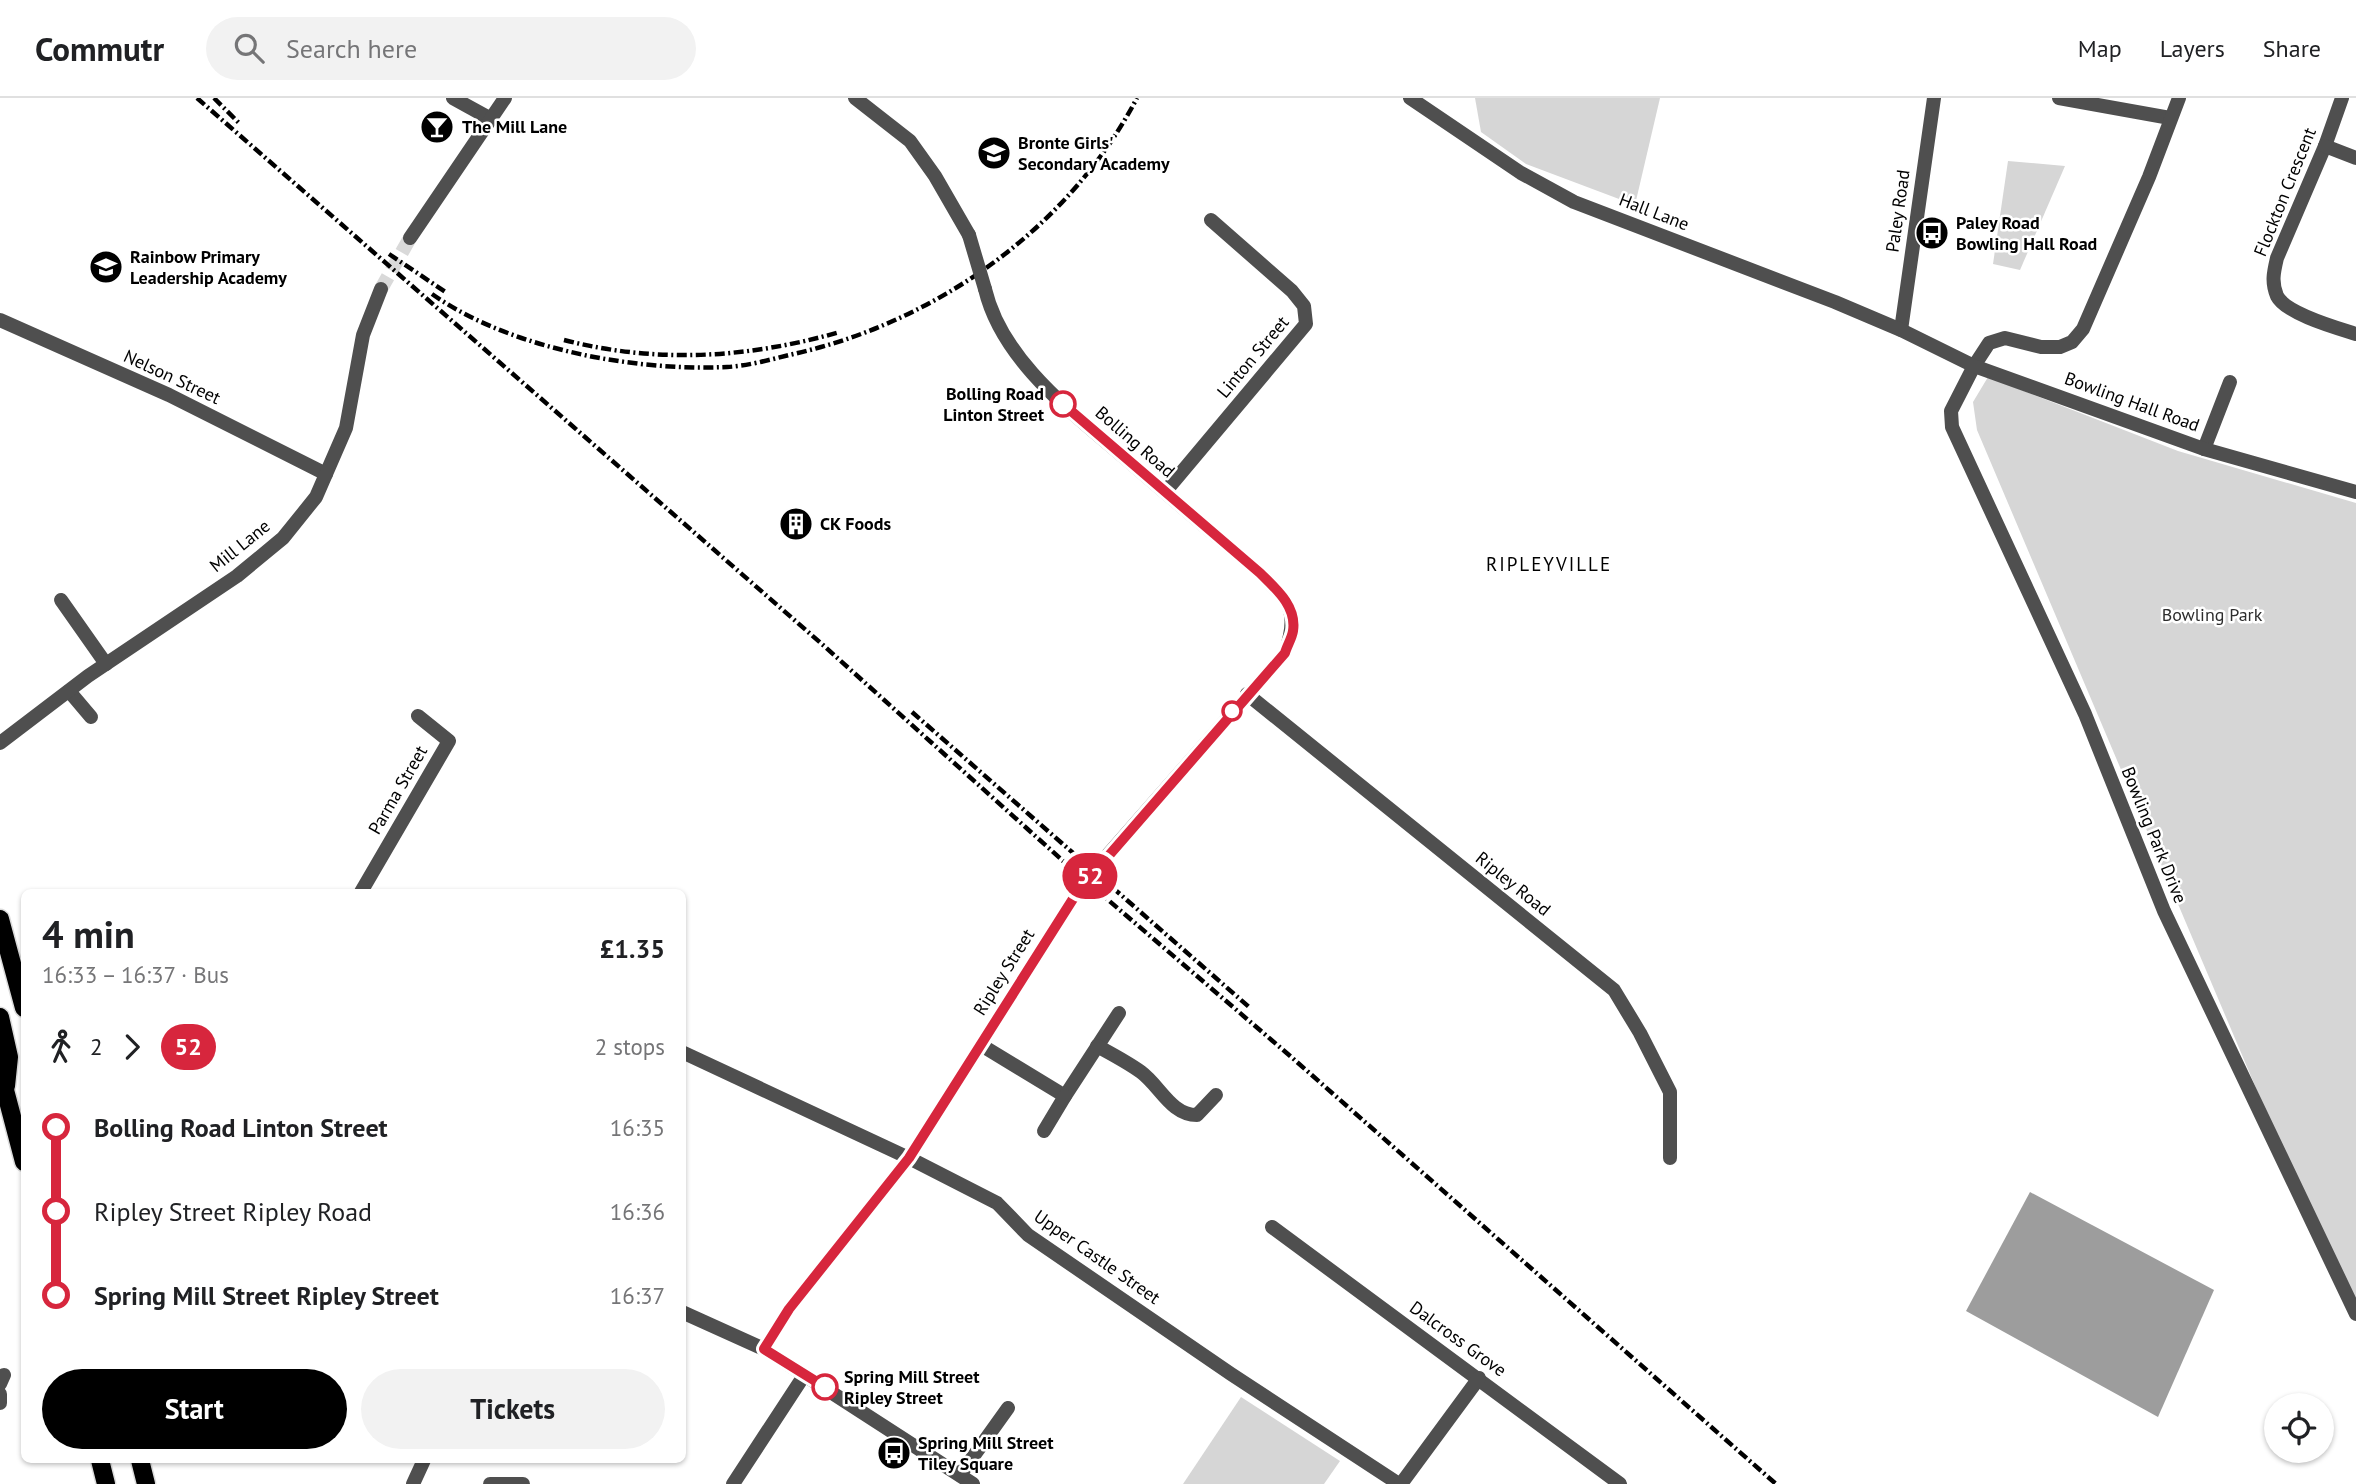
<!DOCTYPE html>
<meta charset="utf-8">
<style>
body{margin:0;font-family:"PT Sans",sans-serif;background:#f2f2f2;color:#202124;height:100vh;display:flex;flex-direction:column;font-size:26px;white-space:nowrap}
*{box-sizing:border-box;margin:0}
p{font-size:23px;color:#757577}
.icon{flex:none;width:38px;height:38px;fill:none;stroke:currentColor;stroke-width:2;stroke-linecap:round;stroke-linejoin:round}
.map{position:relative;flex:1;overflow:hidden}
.details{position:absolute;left:21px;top:791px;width:665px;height:574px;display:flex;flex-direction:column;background:#fff;border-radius:10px;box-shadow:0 2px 5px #0004}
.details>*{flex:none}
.badge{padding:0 14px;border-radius:23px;font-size:24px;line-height:46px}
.fabs{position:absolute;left:2264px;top:1295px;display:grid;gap:14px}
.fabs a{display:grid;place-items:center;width:70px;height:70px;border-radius:50%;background:#fff;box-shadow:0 2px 5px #0004;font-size:35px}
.map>.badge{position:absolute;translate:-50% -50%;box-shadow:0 0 0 4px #fff}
.legs{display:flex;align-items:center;gap:10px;height:77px;padding:0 21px;font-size:23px}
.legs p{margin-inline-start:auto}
.head{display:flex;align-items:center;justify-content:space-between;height:119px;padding:0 21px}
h1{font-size:38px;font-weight:700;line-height:52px}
.button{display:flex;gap:14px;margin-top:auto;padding:14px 21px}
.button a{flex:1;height:80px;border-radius:42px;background:#000;color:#fff;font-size:28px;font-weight:700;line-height:80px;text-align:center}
.button a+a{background:#f2f2f2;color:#202124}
ul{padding:0 21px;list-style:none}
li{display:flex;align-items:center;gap:24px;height:84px;font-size:26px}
li i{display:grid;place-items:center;width:10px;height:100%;margin:0 9px;background:currentColor}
li i::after{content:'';width:18px;height:18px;margin:-9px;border:5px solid;border-radius:50%;background:#fff}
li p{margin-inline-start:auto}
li:first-child i{background:linear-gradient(#0000 50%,currentColor 0)}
li:last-child i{background:linear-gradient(currentColor 50%,#0000 0)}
header{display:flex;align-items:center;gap:42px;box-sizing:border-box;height:98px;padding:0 35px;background:#fff;border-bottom:2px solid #e0e0e0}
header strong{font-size:33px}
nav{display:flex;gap:38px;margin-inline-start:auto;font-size:24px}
.search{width:490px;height:63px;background:#f2f2f2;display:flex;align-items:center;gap:18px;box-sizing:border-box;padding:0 24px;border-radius:38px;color:#757577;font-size:26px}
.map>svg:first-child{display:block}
.green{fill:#d6d6d6}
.water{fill:#9d9d9d}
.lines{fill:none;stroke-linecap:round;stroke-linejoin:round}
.minor-tunnel{stroke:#d9d9d9;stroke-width:14;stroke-dasharray:14 7;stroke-linecap:butt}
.primary-casing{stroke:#dbdbdb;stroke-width:21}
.minor{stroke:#4f4f4f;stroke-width:14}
.tertiary{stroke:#4f4f4f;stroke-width:14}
.primary{stroke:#000;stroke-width:18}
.rail{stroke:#000;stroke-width:4.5;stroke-dasharray:10 3.5 2 3.5;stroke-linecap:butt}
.minor-bridge{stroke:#4f4f4f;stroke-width:14}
.line-1-casing{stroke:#fff;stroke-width:16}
.line-1{stroke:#d7263d;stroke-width:10}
.stop-1-dot{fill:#fff;stroke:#d7263d;stroke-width:3.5}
.labels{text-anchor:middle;stroke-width:5;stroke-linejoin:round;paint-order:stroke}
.poi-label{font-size:18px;font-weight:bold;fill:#000;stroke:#fff;text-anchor:start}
.street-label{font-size:18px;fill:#000;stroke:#fff}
.stop-label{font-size:18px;font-weight:bold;fill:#000;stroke:#fff;text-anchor:end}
.park-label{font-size:18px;fill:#2d2d2d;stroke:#fff}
.neighbourhood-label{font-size:19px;letter-spacing:2px;fill:#000;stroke:#fff}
</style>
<header>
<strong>Commutr</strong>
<div class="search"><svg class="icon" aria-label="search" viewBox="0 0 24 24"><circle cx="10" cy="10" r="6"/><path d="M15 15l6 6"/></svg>Search here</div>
<nav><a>Map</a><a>Layers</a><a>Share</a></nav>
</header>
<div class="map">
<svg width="2356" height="1386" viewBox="0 0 2356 1386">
<rect width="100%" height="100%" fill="#fff"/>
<g class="green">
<polygon points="1475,0 1660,0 1635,107 1526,66 1481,34"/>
<polygon points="2008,63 2065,68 2020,172 1993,166"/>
<polygon points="1988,279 2178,353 2356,405 2356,1216 2323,1148 1977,332 1973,304"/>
<polygon points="1241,1299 1340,1363 1324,1386 1183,1386"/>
</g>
<polygon class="water" points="2030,1094 2214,1192 2158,1319 1966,1213"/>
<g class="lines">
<polyline class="minor-tunnel" points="381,191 410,140"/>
<defs>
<g id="primary">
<polyline points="0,821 24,910"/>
<polyline points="0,919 9,959 6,988"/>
<polyline points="0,973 24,1064"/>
<polyline points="100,1362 106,1386"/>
<polyline points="140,1362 146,1386"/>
</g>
</defs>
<use href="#primary" class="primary-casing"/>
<g class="minor">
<polyline points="453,0 491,21"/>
<polyline points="855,0 910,43 935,78 969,137"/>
<polyline points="2059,0 2170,20"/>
<polyline points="2179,0 2149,79 2083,231 2072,244 2060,249 2041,249 2005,240 1989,245 1974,268 1951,313 1952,329 2085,616 2164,813 2356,1216"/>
<path d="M 2342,0 L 2325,48 L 2277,160 C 2274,173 2271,184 2277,198 C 2286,216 2337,230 2356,236"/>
<polyline points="2325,48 2356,60"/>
<polyline points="410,140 505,0"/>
<path d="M 985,191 C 1002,263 1073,315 1125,360 C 1170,399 1215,437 1260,475 C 1289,505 1300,512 1285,555 L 1105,760"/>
<polyline points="0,222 169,297 326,376"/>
<polyline points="1901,232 1934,0"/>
<polyline points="2204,351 2230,284"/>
<polyline points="1165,394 1306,226 1304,208 1292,193 1211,122"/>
<polyline points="61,502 106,566"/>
<polyline points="69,593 91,619"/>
<polyline points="1247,596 1614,892 1640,935 1670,994 1670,1060"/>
<polyline points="0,645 88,578 237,478 283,440 316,399 346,330 363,237 381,191"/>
<polyline points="361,794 449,643 418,618"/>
<polyline points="981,947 1065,998 1119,915"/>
<path d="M 1097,948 C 1112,956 1127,964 1141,974 C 1160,988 1171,1017 1197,1017 L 1216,997"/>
<polyline points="682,954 909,1060 997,1105 1028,1137 1231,1276 1399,1386"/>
<polyline points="1044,1033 1065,998"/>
<polyline points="1272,1129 1620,1386"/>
<polyline points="682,1214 764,1251 973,1386"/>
<polyline points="764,1251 789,1211 909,1060 1078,793"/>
<polyline points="0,1286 4,1277"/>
<polyline points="0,1296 0,1305"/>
<polyline points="960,1377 1008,1310"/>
<polyline points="413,1386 424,1362"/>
<polyline points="490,1386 523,1386"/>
<polyline points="733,1386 805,1276"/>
<polyline points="1401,1386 1479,1280"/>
</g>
<polyline class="tertiary" points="1410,0 1521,75 1574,104 1835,204 1901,232 1974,268 2204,351 2356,394"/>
<use href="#primary" class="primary"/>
<g class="rail">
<polyline points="197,0 823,547 1072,771 1289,957 1776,1386"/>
<polyline points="214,0 240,26"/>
<polyline points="389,156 447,195"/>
<path d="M 432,196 C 479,229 538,248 594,259 C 637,267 683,271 727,269 C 747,268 769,262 789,257 C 933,226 1068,132 1137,0"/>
<path d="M 564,242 C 658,266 748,260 840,234"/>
<polyline points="912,614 1249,909"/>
</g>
<g class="minor-bridge">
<polyline points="969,137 985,191"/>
<polyline points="1078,793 1105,760"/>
</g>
</g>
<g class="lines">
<defs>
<path id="line-1" d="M 825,1289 L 764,1251 L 789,1211 L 909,1060 L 1078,793 L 1285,555 C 1287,548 1292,540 1293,533 C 1297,508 1275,490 1260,475 L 1063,306"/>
</defs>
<use href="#line-1" class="line-1-casing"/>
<use href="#line-1" class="line-1"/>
</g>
<defs>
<symbol id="bar-disc" viewBox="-11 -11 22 22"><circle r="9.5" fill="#000" stroke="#fff"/><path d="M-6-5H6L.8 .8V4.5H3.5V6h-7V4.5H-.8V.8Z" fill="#fff"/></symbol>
<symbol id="school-disc" viewBox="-11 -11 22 22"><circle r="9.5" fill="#000" stroke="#fff"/><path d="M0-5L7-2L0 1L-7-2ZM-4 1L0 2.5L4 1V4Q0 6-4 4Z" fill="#fff"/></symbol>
<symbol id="bus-disc" viewBox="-11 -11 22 22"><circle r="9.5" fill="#000" stroke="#fff"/><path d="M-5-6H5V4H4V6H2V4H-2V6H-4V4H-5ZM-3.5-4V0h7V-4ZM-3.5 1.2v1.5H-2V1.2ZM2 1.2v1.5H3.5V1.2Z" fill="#fff"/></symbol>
<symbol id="building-disc" viewBox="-11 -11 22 22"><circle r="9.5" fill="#000" stroke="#fff"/><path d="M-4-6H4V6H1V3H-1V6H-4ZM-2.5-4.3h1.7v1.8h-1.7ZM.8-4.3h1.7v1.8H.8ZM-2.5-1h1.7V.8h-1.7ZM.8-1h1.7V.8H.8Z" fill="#fff"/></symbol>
</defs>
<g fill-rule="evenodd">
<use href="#bar-disc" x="418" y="10" width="38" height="38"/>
<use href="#school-disc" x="975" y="36" width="38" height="38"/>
<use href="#bus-disc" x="1913" y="116" width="38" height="38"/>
<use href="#school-disc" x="87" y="150" width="38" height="38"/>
<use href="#building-disc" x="777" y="407" width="38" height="38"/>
<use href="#bus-disc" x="875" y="1336" width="38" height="38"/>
</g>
<g class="stop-1-dot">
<circle cx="1063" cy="306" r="12"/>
<circle cx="1232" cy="613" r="9"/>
<circle cx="825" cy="1289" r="12"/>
</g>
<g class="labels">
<g class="poi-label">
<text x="462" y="35">The Mill Lane</text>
<text x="1018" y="51">Bronte Girls'<tspan x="1018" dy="21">Secondary Academy</tspan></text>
<text x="1956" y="131">Paley Road<tspan x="1956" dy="21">Bowling Hall Road</tspan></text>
<text x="130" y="165">Rainbow Primary<tspan x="130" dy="21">Leadership Academy</tspan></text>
<text x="820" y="432">CK Foods</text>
<text x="918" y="1351">Spring Mill Street<tspan x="918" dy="21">Tiley Square</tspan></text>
</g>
<g class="street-label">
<text transform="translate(2285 94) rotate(-68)" y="6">Flockton Crescent</text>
<text transform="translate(1898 113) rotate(-82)" y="6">Paley Road</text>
<text transform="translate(1654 114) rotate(21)" y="6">Hall Lane</text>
<text transform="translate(1253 259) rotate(-50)" y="6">Linton Street</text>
<text transform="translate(172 279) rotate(25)" y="6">Nelson Street</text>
<text transform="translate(2132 304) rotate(20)" y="6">Bowling Hall Road</text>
<text transform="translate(1135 344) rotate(41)" y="6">Bolling Road</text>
<text transform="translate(240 448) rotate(-39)" y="6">Mill Lane</text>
<text transform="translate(398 692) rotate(-60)" y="6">Parma Street</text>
<text transform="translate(2154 737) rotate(68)" y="6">Bowling Park Drive</text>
<text transform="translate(1513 786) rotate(39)" y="6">Ripley Road</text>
<text transform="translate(1004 874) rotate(-58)" y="6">Ripley Street</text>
<text transform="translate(1097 1159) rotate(35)" y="6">Upper Castle Street</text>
<text transform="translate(1458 1241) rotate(36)" y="6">Dalcross Grove</text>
</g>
<g class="stop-label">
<text x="1044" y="302">Bolling Road<tspan x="1044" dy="21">Linton Street</tspan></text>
<text x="844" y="1285" text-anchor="start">Spring Mill Street<tspan x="844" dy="21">Ripley Street</tspan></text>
</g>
<g class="park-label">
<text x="2212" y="523">Bowling Park</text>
</g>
<g class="neighbourhood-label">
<text x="1549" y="473">RIPLEYVILLE</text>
</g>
</g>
</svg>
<div class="fabs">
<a><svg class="icon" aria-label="locate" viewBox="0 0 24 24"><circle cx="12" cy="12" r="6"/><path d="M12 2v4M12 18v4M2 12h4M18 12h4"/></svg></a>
</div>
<b class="badge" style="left:1090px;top:778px;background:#d7263d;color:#fff">52</b>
<section class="details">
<div class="head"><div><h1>4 min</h1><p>16:33 – 16:37 · Bus</p></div><b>£1.35</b></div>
<div class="legs"><svg class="icon" aria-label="walk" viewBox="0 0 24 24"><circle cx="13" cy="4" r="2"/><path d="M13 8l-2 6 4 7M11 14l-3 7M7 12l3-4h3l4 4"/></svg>2<svg class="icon" aria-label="forward" viewBox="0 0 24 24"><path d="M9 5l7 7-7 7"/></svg><b class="badge" style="background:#d7263d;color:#fff">52</b><p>2 stops</p></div>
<ul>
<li><i style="color:#d7263d"></i><b>Bolling Road Linton Street</b><p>16:35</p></li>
<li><i style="color:#d7263d"></i><span>Ripley Street Ripley Road</span><p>16:36</p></li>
<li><i style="color:#d7263d"></i><b>Spring Mill Street Ripley Street</b><p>16:37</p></li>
</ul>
<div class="button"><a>Start</a><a>Tickets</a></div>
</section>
</div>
